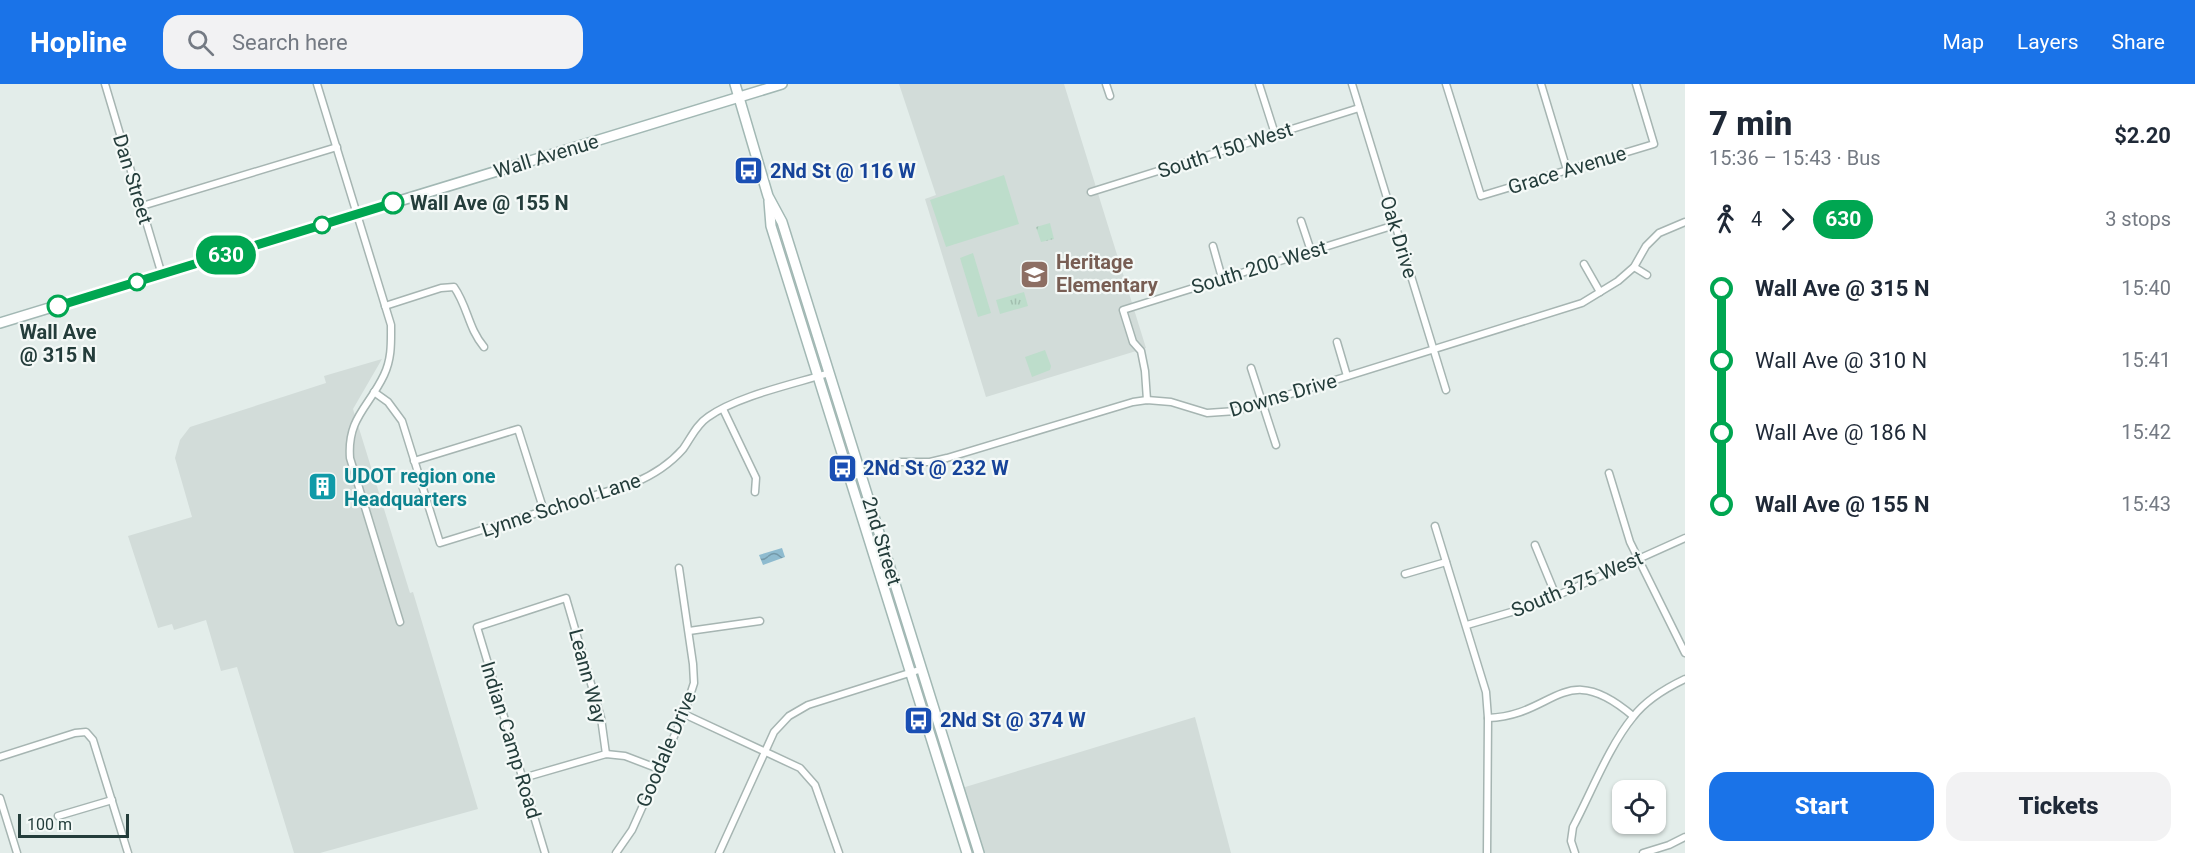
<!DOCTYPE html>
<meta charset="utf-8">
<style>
body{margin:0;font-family:Roboto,sans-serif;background:#f2f2f3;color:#1f2937;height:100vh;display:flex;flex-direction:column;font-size:22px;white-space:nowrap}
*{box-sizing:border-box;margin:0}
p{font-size:20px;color:#747a83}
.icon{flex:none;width:33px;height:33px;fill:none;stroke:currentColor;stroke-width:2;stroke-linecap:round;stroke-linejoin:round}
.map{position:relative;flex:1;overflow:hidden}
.side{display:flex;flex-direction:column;background:#fff;width:510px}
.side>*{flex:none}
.badge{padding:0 12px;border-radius:20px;font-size:21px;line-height:39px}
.controls{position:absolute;left:1612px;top:696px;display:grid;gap:12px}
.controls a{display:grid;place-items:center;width:54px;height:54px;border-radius:12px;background:#fff;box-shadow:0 2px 4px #0004;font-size:30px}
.scale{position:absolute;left:18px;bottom:15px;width:111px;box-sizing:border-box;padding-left:6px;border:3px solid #243d3b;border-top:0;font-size:16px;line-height:21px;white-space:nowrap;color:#243d3b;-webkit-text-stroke:4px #f4f9f7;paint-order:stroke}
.map>.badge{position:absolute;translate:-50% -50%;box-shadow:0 0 0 3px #fff}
.legs{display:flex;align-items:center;gap:9px;height:66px;padding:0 24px;font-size:20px}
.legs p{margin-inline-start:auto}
.headline{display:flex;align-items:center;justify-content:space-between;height:102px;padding:0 24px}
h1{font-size:33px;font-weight:800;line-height:45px}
.button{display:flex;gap:12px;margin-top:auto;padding:12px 24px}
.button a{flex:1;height:69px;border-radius:18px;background:#1a73e8;color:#fff;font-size:24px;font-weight:800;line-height:69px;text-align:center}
.button a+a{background:#f2f2f3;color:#1f2937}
ul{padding:0 24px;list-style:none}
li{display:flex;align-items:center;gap:21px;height:72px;font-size:22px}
li i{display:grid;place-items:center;width:9px;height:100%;margin:0 8px;background:currentColor}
li i::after{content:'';width:15px;height:15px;margin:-8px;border:4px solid;border-radius:50%;background:#fff}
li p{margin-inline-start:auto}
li:first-child i{background:linear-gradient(#0000 50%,currentColor 0)}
li:last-child i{background:linear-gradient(currentColor 50%,#0000 0)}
header{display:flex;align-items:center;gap:36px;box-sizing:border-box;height:84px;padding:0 30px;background:#1a73e8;color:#fff}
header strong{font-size:28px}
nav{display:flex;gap:33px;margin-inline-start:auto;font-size:21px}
.search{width:420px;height:54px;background:#f2f2f3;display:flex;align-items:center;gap:15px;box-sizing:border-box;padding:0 21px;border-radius:18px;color:#747a83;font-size:22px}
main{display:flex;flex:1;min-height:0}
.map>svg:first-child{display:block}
.built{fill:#d2dcd9}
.grass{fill:url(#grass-tufts)}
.pitch{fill:#bdddcb}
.water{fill:url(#water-waves)}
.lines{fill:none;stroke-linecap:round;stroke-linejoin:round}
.street-casing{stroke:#a6b5b2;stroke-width:9}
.secondary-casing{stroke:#a2b8b4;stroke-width:12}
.street{stroke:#fff;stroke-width:6}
.secondary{stroke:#fff;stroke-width:9}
.line-1-casing{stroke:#fff;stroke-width:14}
.line-1{stroke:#00a651;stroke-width:9}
.stop-1-dot{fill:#fff;stroke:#00a651;stroke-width:3}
.labels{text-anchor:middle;stroke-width:4.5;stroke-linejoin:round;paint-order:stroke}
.street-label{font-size:20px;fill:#243d3b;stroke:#f4f9f7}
.transit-label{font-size:20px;font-weight:bold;fill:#164399;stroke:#f4f9f7;text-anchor:start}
.stop-label{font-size:20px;font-weight:bold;fill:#243d3b;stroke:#f4f9f7;text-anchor:start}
.education-label{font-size:20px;font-weight:bold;fill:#785e54;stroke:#f4f9f7;text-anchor:start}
.culture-label{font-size:20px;font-weight:bold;fill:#0d838f;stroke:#f4f9f7;text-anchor:start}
</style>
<header>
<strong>Hopline</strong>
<div class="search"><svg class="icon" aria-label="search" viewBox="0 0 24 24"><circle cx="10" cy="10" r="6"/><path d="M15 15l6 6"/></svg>Search here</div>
<nav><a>Map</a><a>Layers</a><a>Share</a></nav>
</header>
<main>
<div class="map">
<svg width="1685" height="769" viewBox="0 0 1685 769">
<defs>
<pattern id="grass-tufts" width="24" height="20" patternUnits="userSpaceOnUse" patternTransform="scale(1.5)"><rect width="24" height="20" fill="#bdddcb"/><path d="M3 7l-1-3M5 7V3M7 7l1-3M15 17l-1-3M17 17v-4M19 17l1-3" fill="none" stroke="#a2bfaf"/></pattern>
<pattern id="water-waves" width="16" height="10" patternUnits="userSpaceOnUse" patternTransform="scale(1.5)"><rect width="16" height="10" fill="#8ebbcf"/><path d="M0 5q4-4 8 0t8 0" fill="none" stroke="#7499a9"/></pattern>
</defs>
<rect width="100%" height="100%" fill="#e3edea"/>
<g class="built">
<polygon points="899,0 1064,0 1146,264 986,313 925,115 936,111"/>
<polygon points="382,275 353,325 410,509 413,508 478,725 320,769 294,769 237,583 221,587 206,536 174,546 172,540 158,544 128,452 192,433 175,374 180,356 190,343 326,299 324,292"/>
<polygon points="1195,633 1231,769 982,769 962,704"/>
</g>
<g class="grass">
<polygon points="1050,139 1054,155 1041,158 1036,143"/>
<polygon points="1024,208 1028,222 1000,230 996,216"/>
</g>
<g class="pitch">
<polygon points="1004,91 1019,140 946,163 930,116"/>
<polygon points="973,169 991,229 978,233 960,174"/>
<polygon points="1045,266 1051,282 1050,286 1032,293 1025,273"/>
</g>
<polygon class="water" points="782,464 785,473 763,481 759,471"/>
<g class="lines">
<defs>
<g id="street">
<polyline points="105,0 162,191"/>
<path d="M 317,0 L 391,241 C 391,258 392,274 384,291 C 369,323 347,334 350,374 L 400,538"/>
<polyline points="1106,0 1110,12"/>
<polyline points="1259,0 1275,50"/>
<polyline points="1352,0 1446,306"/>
<polyline points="1446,0 1481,112 1654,60 1636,0"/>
<polyline points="1541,0 1567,86"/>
<polyline points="1091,108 1359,24"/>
<polyline points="142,122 337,63"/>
<polyline points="1301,137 1311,167"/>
<polyline points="1213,162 1222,194"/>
<polyline points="1584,180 1600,208"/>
<polyline points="1634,183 1647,191"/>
<path d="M 385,222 L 441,204 L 454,203 C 468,223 468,244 484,263"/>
<polyline points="1337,258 1347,292"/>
<polyline points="1251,284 1276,361"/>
<path d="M 374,308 L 388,318 L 402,337 L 440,459 L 634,399 C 653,391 669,381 683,365 C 691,354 696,341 708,333 C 737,312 794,300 829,289"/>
<polyline points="1147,316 1145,287 1141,267 1133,258 1123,226 1395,141"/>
<polyline points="723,325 756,394 755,408"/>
<polyline points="414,377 518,345 544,427"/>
<polyline points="1609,389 1630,458 1685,569"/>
<polyline points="849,393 900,378 930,378 947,374 1133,318 1147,316 1171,318 1207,329 1236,327 1582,219 1618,197 1634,183 1646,162 1659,149 1685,138"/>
<polyline points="1435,442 1486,608 1488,634 1487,769"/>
<polyline points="1535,461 1556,512"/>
<polyline points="1405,490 1446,478"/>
<polyline points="1467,541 1525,524 1556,512 1685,454"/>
<polyline points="689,547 760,537"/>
<polyline points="684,630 800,684 815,701 839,769"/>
<path d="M 1488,634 C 1555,632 1564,573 1633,632"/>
<polyline points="0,673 75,649 86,648 93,656 128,769"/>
<polyline points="523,694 606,670 625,672 659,685"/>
<polyline points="0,714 17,769"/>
<polyline points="58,732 112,716"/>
<polyline points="545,769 477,543 566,514 601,634 606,670"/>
<polyline points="616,769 632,746 684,630 694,599 693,580 679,484"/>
<polyline points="719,769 774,648 789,632 808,621 922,585"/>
<path d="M 1575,769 L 1571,757 L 1573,743 C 1591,709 1609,662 1633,633 C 1646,616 1666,604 1685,595"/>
<polyline points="1643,769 1669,761 1685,753"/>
</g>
<g id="secondary">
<polyline points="735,0 768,112 782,138 979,769"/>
<polyline points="769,117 771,142 967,769"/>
<polyline points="0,239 782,0"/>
</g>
</defs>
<use href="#street" class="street-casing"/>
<use href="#secondary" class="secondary-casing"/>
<use href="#street" class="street"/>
<use href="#secondary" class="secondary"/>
</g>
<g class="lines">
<defs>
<polyline id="line-1" points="58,222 393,119"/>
</defs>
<use href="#line-1" class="line-1-casing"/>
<use href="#line-1" class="line-1"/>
</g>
<defs>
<symbol id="bus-square" viewBox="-11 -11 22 22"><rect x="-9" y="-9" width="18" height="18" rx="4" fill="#1a4fb4" stroke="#f4f9f7"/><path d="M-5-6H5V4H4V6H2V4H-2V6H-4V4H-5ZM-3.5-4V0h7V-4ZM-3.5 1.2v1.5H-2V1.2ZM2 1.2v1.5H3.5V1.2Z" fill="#fff"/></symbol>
<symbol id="school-square" viewBox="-11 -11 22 22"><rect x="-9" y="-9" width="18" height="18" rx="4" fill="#8d6e63" stroke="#f4f9f7"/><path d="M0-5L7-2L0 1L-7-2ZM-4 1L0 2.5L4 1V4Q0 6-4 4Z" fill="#fff"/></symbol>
<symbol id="building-square" viewBox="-11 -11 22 22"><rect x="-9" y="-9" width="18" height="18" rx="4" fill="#0f9aa8" stroke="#f4f9f7"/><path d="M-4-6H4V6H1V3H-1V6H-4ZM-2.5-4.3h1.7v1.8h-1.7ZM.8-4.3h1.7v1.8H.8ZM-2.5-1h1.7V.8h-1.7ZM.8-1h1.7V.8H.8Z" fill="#fff"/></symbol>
</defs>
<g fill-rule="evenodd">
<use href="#bus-square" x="732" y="70" width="33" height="33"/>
<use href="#school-square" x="1018" y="174" width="33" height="33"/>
<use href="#bus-square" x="826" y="368" width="33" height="33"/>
<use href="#building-square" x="306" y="386" width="33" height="33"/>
<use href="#bus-square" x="902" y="620" width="33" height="33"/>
</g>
<g class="stop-1-dot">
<circle cx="393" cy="119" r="10"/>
<circle cx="322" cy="141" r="8"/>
<circle cx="137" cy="198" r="8"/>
<circle cx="58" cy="222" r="10"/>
</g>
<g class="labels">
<g class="street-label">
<text transform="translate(1225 66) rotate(-18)" y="7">South 150 West</text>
<text transform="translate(546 72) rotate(-17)" y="7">Wall Avenue</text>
<text transform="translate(1567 86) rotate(-17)" y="7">Grace Avenue</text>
<text transform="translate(133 95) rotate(73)" y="7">Dan Street</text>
<text transform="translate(1399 153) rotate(73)" y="7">Oak Drive</text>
<text transform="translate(1259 183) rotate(-17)" y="7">South 200 West</text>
<text transform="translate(1283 311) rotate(-16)" y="7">Downs Drive</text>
<text transform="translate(561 421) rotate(-18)" y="7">Lynne School Lane</text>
<text transform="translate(882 457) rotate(73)" y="7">2nd Street</text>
<text transform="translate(1577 500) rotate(-23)" y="7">South 375 West</text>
<text transform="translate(588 592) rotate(75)" y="7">Leann Way</text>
<text transform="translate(511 656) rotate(73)" y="7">Indian Camp Road</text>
<text transform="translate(666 665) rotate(-67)" y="7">Goodale Drive</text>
</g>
<g class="transit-label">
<text x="770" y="94">2Nd St @ 116 W</text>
<text x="863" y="391">2Nd St @ 232 W</text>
<text x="940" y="643">2Nd St @ 374 W</text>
</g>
<g class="stop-label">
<text x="410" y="126">Wall Ave @ 155 N</text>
<text x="58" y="255" text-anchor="middle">Wall Ave<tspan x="58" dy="23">@ 315 N</tspan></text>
</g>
<g class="education-label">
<text x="1056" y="185">Heritage<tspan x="1056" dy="23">Elementary</tspan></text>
</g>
<g class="culture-label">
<text x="344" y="399">UDOT region one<tspan x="344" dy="23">Headquarters</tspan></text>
</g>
</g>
</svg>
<div class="controls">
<a><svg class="icon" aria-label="locate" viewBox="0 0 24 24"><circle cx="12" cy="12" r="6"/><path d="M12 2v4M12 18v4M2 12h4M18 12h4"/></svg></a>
</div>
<div class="scale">100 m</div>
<b class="badge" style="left:226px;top:171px;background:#00a651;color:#fff">630</b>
</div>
<section class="side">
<div class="headline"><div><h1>7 min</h1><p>15:36 – 15:43 · Bus</p></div><b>$2.20</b></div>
<div class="legs"><svg class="icon" aria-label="walk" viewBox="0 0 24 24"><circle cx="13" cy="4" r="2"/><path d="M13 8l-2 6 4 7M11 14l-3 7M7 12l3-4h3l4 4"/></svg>4<svg class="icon" aria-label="forward" viewBox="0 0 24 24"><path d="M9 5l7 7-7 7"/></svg><b class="badge" style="background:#00a651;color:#fff">630</b><p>3 stops</p></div>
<ul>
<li><i style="color:#00a651"></i><b>Wall Ave @ 315 N</b><p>15:40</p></li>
<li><i style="color:#00a651"></i><span>Wall Ave @ 310 N</span><p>15:41</p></li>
<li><i style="color:#00a651"></i><span>Wall Ave @ 186 N</span><p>15:42</p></li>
<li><i style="color:#00a651"></i><b>Wall Ave @ 155 N</b><p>15:43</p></li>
</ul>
<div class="button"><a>Start</a><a>Tickets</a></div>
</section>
</main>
